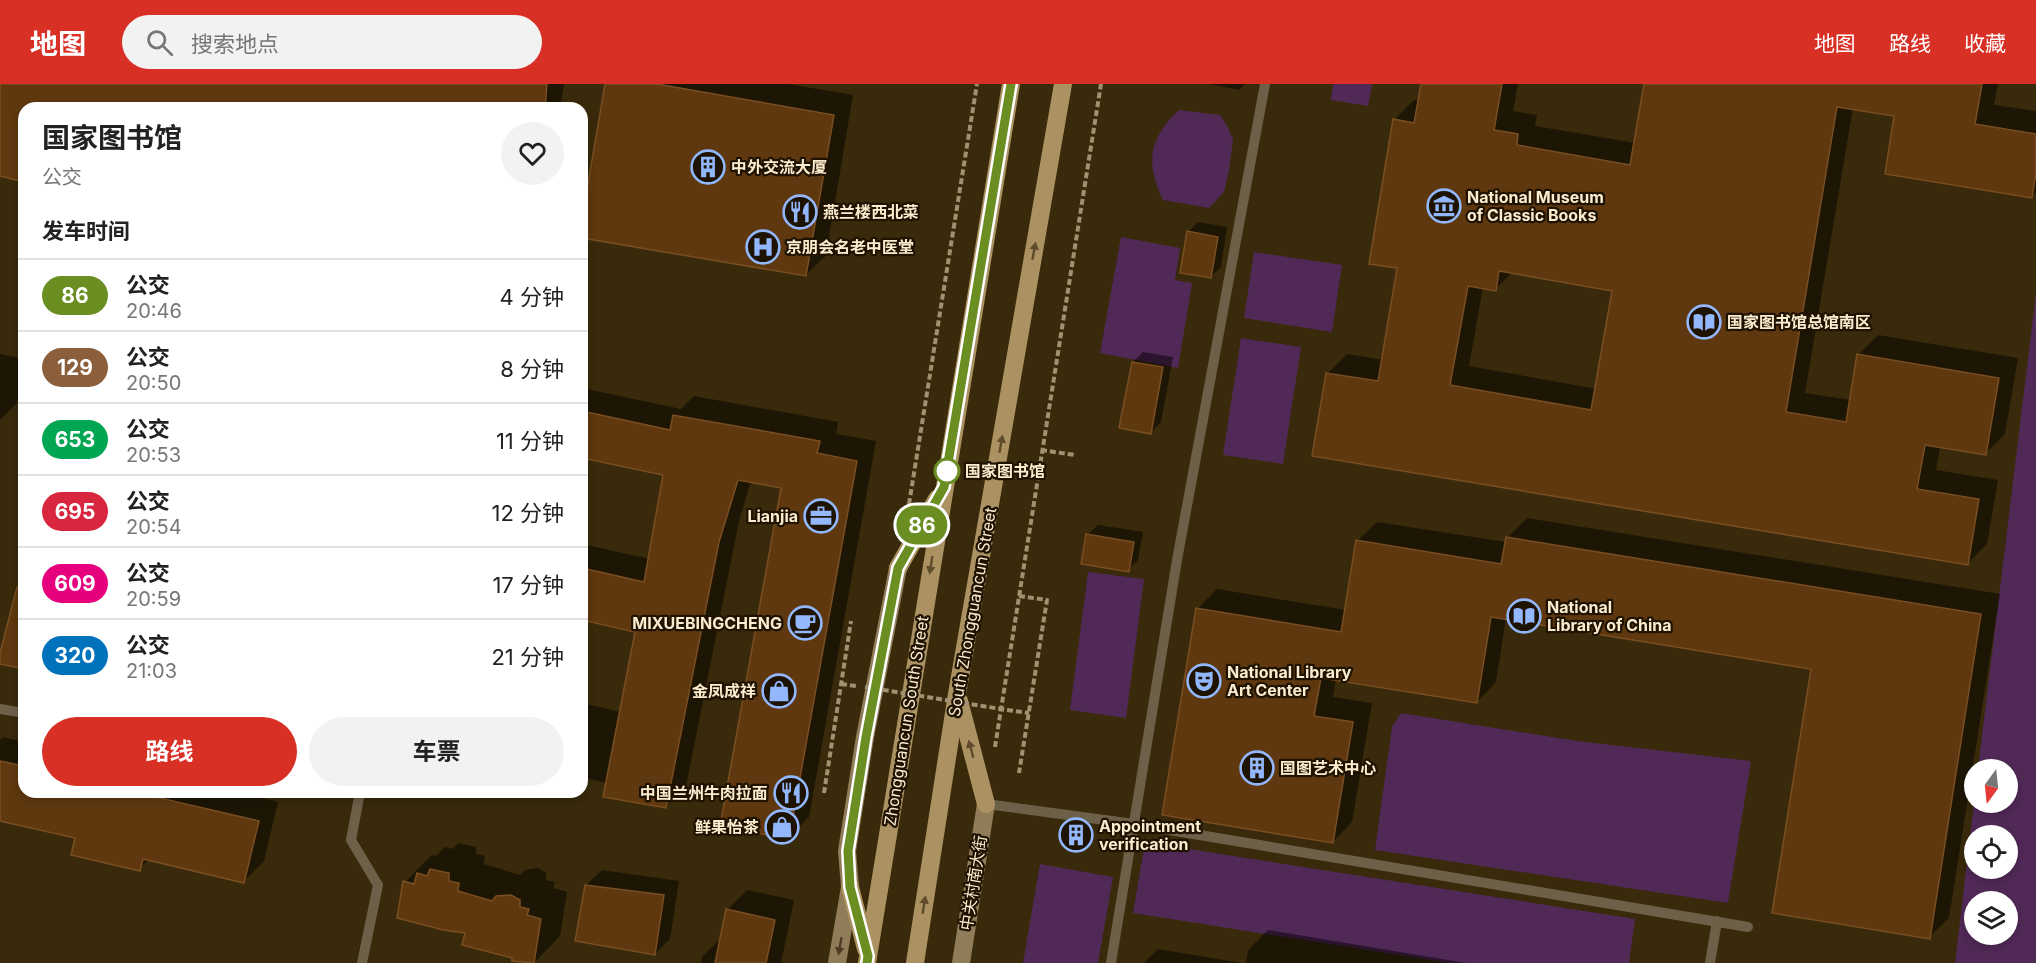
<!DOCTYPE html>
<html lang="zh">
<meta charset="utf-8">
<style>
body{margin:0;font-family:Inter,"Noto Sans SC",sans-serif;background:#f2f2f2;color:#222;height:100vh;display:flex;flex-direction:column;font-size:22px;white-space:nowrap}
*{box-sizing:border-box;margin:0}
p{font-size:20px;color:#767676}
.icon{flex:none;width:33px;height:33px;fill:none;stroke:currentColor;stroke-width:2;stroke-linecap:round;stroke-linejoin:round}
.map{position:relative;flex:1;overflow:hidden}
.panel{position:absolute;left:18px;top:18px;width:570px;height:696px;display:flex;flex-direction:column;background:#fff;border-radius:18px;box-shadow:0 3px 9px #0003}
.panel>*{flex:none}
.badge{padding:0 12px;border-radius:20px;font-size:21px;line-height:39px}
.needle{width:39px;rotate:195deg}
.buttons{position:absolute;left:1964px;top:675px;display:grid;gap:12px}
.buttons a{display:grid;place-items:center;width:54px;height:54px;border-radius:50%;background:#fff;box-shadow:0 3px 9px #0003;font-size:30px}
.map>.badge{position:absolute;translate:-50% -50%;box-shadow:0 0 0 3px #fff}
h2{padding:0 24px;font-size:22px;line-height:54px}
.round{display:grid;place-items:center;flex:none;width:63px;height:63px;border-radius:32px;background:#f2f2f2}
.summary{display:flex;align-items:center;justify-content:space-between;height:102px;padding:0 24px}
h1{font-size:28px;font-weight:700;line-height:45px}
.primary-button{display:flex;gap:12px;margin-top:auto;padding:12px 24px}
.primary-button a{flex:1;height:69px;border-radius:36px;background:#d93025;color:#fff;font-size:24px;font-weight:700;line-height:69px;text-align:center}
.primary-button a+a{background:#f2f2f2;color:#222}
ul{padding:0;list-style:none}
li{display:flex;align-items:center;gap:18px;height:72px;padding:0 24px;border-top:2px solid #e0e0e0}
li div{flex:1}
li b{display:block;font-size:22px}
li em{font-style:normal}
li .badge{min-width:66px;font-weight:700;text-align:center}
header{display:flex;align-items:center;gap:36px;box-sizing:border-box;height:84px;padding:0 30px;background:#d93025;color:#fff}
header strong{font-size:28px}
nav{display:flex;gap:33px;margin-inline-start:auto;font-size:21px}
.search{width:420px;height:54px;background:#f2f2f2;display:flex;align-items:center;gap:15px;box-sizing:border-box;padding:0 21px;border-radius:33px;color:#767676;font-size:22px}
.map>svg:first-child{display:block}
.green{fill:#512957;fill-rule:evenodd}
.shadow{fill:#0007;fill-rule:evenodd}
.building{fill:#5f380f;stroke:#7b4e22;stroke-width:1.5;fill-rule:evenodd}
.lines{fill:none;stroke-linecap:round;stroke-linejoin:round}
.path{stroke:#a09172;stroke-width:4;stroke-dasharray:6 3;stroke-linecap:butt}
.lane{stroke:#6c6049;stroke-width:10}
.secondary{stroke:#907c58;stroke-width:18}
.primary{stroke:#ac9262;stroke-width:18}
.path-bridge{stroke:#a09172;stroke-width:4;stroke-dasharray:6 3;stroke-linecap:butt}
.oneway{fill:#5e4c2c}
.oneway2{fill:#4c3c23}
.line-casing{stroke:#fff;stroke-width:14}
.line{stroke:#6b8e23;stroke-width:9}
.stop-dot{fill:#fff;stroke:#6b8e23;stroke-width:3}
.labels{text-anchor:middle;stroke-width:4.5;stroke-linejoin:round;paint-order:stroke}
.poi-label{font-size:16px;font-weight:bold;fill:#fceccf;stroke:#1e1200;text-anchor:start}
.stop-label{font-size:16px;font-weight:bold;fill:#fceccf;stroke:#1e1200;text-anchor:start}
.street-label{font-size:16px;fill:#fceccf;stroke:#1e1200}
</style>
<header>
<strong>地图</strong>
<div class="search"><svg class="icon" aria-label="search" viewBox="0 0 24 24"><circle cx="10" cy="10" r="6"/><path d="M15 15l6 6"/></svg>搜索地点</div>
<nav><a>地图</a><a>路线</a><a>收藏</a></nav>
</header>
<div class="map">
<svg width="2036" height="879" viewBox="0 0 2036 879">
<rect width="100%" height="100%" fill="#382a0a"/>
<g class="green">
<polygon points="1333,0 1372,0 1368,22 1331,16"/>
<path d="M 1179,26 L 1220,31 L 1227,42 L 1233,55 L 1229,87 L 1224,108 L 1209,124 L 1163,116 C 1145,79 1149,54 1179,26 Z"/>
<polygon points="1121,153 1180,164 1175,196 1192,199 1178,284 1100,269"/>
<polygon points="1254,168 1342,181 1332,248 1244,234"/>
<path d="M 2036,209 L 2036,879 L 1955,879 L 1974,719 L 2007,718 L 2007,686 L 1978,685 ZM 1974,752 L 2007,752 L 2007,784 L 1974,784 ZM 1974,818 L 2007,818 L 2007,850 L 1974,850 Z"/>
<polygon points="1241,254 1301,263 1283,380 1223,371"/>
<polygon points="1088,488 1144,495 1126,634 1070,626"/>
<polygon points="1401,629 1577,657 1751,677 1728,819 1375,766 1392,643"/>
<polygon points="1145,758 1635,835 1629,879 1450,879 1133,829"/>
<polygon points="1040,780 1113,793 1098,879 1023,879"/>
</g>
<g class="shadow">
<polygon points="0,0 564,0 560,24 24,24 24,96 0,90"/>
<polygon points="607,0 788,0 853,11 826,171 806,191 582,152"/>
<polygon points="1210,0 1245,0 1239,6"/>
<path d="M 1422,0 L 1518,0 L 1513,27 L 1537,31 L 1535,42 L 1636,59 L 1646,0 L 1998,0 L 1994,21 L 2036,27 L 2036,108 L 2031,113 L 1896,31 L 1853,24 L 1805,309 L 1851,316 L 1858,271 L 1878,251 L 2018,274 L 2005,350 L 1986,369 L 1940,362 L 1936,386 L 1998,396 L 1987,460 L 1968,479 L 1327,290 L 1347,270 L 1384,276 L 1399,183 L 1394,36 L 1414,16 L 1420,17 ZM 1513,188 L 1614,205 L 1597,305 L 1469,282 L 1483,203 L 1495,205 Z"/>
<polygon points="1198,138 1227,143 1221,183 1210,193 1188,148"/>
<polygon points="1143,268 1173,273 1161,338 1151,348 1133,278"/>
<polygon points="0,270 24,275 24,284 17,319 0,336"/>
<polygon points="582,304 681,325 694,312 838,338 836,350 876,357 809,733 789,753 782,403 751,397 739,437 686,702 666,722 607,699 582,693 582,619 621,628 636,546 582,534 582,460 650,475 665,390 582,372"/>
<polygon points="1527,434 2000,510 1949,834 1929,853 1813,583 1506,534 1496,598 1477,618 1336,595 1333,613 1372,619 1352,738 1333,758 1197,525 1217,505 1346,526 1357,457 1377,438 1506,458 1507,454"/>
<polygon points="1098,441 1143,448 1138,476 1128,486 1087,451"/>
<polygon points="3,653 24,658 24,708 236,708 278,718 264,777 244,797 149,775 139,785 77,753 0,736 0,656"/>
<polygon points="459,759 476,763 476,770 485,772 484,780 520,791 525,786 538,784 546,789 546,796 555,798 553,804 567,808 560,852 534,879 514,876 514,873 467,848 405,798 432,771 436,772 445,763 452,765"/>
<polygon points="602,786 679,797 670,855 655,870 586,801"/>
<polygon points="747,806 794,816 781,879 701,879 702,873 722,853 727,826"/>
<polygon points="1268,846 1466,879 1246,879 1248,866"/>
<polygon points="1158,865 1242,879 1144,879"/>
</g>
<g class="building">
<polygon points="0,0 547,0 545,24 24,24 24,98 0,92"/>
<polygon points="605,0 657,0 834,31 806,192 582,154 582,135"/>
<path d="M 1421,0 L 1502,0 L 1494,46 L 1518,50 L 1517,61 L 1630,81 L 1644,0 L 1982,0 L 1975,40 L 2036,50 L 2036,88 L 2032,114 L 1885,90 L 1894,32 L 1837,23 L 1786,328 L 1846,338 L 1857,270 L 1999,294 L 1986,371 L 1925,361 L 1917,405 L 1979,415 L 1968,481 L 1312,372 L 1326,289 L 1378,297 L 1397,184 L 1369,180 L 1393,35 L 1414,39 ZM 1499,187 L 1612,207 L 1591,326 L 1450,301 L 1468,202 L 1496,207 Z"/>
<polygon points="1187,147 1218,153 1211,194 1180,189"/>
<polygon points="1132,278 1163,283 1151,350 1119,344"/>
<polygon points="582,327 670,346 673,331 820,357 817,369 857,377 789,755 720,742 781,404 738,396 719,458 666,724 603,713 635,548 582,536 582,484 644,498 663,391 582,374"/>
<polygon points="1086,450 1134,458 1129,488 1081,480"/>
<polygon points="1506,453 1981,530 1930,855 1772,829 1811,585 1491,533 1477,619 1321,594 1314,632 1353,638 1333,759 1162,731 1196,524 1341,548 1356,456 1501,480"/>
<polygon points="17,503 24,504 24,585 0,580 0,569"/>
<polygon points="0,677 24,682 24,708 134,708 259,737 244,799 143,775 140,787 71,771 75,754 0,737"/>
<polygon points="430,785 449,789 449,797 459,799 458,807 492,817 496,812 511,811 520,816 520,823 529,825 527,831 541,835 534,879 512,877 512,874 462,861 465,849 443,846 397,834 403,797 414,800 417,789 427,792"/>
<polygon points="585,801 664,811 655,871 575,857"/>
<polygon points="726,825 775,836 766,879 715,879"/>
</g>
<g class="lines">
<g class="path">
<polyline points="1041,366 1075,371"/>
<polyline points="909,420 977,0"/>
<polyline points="1019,512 1047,516 1019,689"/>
<polyline points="841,600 856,602"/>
<polyline points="1007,626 1029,629"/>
<polyline points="995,663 1101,0"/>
<polyline points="824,709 851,537"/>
</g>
<g class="lane">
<polyline points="0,625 24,629"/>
<polyline points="360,708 351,756 378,801 362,879"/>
<polyline points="986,720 1134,740 1748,843"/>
<polyline points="1111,879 1177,476 1265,0"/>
<polyline points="1710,879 1717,837"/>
</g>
<g class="secondary">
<polyline points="837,879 850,803 847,767 865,653 898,484"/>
<polyline points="961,879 986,720"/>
</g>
<g class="primary">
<polyline points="898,484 937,415"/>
<polyline points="959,617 986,720"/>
<polyline points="850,803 866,865"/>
<polyline points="867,879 1011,0"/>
<polyline points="915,879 957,610 1063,0"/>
</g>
<polyline class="path-bridge" points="865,603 1007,626"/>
</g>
<defs><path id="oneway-solid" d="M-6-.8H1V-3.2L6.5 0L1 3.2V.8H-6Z" transform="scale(1.5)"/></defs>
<g class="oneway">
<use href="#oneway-solid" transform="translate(1034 167) rotate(-80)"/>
<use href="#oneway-solid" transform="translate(1001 360) rotate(-80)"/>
<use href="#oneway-solid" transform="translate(931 481) rotate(99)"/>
<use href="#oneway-solid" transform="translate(971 665) rotate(-105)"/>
<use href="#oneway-solid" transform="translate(924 821) rotate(-81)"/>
</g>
<use class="oneway2" href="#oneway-solid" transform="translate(840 862) rotate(100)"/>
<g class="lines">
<defs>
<polyline id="line" points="867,879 868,872 850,803 848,767 866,653 898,484 944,403 1011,0"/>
</defs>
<use href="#line" class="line-casing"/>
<use href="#line" class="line"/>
</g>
<defs>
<symbol id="building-ring" viewBox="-11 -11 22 22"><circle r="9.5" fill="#1e1200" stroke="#92b7fd" stroke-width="1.5"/><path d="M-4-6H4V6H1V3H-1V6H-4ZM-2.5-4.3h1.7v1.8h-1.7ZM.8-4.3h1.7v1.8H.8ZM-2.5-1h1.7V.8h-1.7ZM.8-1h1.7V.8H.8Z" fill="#92b7fd"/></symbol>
<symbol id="museum-ring" viewBox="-11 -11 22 22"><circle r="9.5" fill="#1e1200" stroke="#92b7fd" stroke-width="1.5"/><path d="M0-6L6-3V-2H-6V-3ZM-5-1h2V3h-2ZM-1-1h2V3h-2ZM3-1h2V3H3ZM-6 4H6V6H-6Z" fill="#92b7fd"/></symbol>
<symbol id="restaurant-ring" viewBox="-11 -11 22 22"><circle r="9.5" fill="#1e1200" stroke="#92b7fd" stroke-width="1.5"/><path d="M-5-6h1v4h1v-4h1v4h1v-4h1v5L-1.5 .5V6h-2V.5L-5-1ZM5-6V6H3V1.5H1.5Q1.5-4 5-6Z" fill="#92b7fd"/></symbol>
<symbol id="hospital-ring" viewBox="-11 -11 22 22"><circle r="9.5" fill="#1e1200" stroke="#92b7fd" stroke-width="1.5"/><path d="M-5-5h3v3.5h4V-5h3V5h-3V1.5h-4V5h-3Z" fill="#92b7fd"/></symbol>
<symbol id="library-ring" viewBox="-11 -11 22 22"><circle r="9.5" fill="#1e1200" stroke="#92b7fd" stroke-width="1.5"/><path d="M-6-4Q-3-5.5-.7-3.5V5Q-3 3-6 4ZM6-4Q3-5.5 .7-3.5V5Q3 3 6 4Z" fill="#92b7fd"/></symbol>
<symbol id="office-ring" viewBox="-11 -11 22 22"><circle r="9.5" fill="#1e1200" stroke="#92b7fd" stroke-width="1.5"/><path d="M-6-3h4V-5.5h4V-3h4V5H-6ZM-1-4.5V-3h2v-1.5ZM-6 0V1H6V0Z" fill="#92b7fd"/></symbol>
<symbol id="cafe-ring" viewBox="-11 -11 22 22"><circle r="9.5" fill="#1e1200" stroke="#92b7fd" stroke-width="1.5"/><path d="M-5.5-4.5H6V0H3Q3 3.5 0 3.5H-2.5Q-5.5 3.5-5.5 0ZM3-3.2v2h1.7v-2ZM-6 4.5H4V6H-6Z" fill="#92b7fd"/></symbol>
<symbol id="theatre-ring" viewBox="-11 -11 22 22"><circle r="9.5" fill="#1e1200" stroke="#92b7fd" stroke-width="1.5"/><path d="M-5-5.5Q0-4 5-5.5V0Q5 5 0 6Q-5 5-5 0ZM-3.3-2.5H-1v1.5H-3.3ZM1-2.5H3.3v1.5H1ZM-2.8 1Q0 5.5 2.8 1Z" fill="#92b7fd"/></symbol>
<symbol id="shop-ring" viewBox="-11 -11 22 22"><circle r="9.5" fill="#1e1200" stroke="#92b7fd" stroke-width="1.5"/><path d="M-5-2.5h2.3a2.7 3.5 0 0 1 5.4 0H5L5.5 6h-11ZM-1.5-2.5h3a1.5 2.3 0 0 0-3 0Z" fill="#92b7fd"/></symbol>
</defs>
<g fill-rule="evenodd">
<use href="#building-ring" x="689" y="64" width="38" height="38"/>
<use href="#museum-ring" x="1425" y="103" width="38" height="38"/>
<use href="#restaurant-ring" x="781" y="109" width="38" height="38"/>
<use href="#hospital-ring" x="744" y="144" width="38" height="38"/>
<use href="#library-ring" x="1685" y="219" width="38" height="38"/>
<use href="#office-ring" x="802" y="413" width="38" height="38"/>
<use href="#library-ring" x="1505" y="513" width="38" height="38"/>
<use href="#cafe-ring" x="786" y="520" width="38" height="38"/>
<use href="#theatre-ring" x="1185" y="578" width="38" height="38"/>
<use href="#shop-ring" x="760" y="588" width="38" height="38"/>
<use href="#building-ring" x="1238" y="665" width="38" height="38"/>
<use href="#restaurant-ring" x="772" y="690" width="38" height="38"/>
<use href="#shop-ring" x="763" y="724" width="38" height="38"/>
<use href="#building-ring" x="1057" y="732" width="38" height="38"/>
</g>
<circle class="stop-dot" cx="947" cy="387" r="12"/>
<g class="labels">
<g class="poi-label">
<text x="731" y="89">中外交流大厦</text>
<text x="1467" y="119">National Museum<tspan x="1467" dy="18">of Classic Books</tspan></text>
<text x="823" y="134">燕兰楼西北菜</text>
<text x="786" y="169">京朋会名老中医堂</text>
<text x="1727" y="244">国家图书馆总馆南区</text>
<text x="798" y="438" text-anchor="end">Lianjia</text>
<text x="1547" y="529">National<tspan x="1547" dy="18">Library of China</tspan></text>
<text x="782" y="545" text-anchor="end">MIXUEBINGCHENG</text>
<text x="1227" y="594">National Library<tspan x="1227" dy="18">Art Center</tspan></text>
<text x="756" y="613" text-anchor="end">金凤成祥</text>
<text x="1280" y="690">国图艺术中心</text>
<text x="768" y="715" text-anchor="end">中国兰州牛肉拉面</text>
<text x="1099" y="748">Appointment<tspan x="1099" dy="18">verification</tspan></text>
<text x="759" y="749" text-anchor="end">鲜果怡茶</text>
</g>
<g class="stop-label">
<text x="965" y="393">国家图书馆</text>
</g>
<g class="street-label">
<text transform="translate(972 528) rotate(-80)" y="6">South Zhongguancun Street</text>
<text transform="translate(906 637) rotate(-81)" y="6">Zhongguancun South Street</text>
<text transform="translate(973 799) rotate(-81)" y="6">中关村南大街</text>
</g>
</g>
</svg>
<div class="buttons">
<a><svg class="needle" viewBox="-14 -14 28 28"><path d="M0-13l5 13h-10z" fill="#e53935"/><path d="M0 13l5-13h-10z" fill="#767676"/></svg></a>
<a><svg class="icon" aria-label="locate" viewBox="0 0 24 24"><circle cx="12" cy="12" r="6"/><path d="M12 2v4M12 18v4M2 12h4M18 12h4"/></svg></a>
<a><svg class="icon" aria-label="layers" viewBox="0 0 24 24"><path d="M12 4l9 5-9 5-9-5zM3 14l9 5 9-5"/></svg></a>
</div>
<b class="badge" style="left:922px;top:441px;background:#6b8e23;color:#fff">86</b>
<section class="panel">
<div class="summary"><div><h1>国家图书馆</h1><p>公交</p></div><a class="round"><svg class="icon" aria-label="heart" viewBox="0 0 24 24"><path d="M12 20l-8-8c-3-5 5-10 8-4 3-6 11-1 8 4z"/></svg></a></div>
<h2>发车时间</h2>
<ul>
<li><span class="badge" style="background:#6b8e23;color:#fff">86</span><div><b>公交</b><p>20:46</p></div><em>4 分钟</em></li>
<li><span class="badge" style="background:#8b5e3c;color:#fff">129</span><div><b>公交</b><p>20:50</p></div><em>8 分钟</em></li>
<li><span class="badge" style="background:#00a651;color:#fff">653</span><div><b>公交</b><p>20:53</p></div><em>11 分钟</em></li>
<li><span class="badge" style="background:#d7263d;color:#fff">695</span><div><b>公交</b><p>20:54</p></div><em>12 分钟</em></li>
<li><span class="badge" style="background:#e6007e;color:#fff">609</span><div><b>公交</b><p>20:59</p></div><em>17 分钟</em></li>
<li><span class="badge" style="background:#0072bc;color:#fff">320</span><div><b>公交</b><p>21:03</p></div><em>21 分钟</em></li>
</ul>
<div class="primary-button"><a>路线</a><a>车票</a></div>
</section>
</div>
